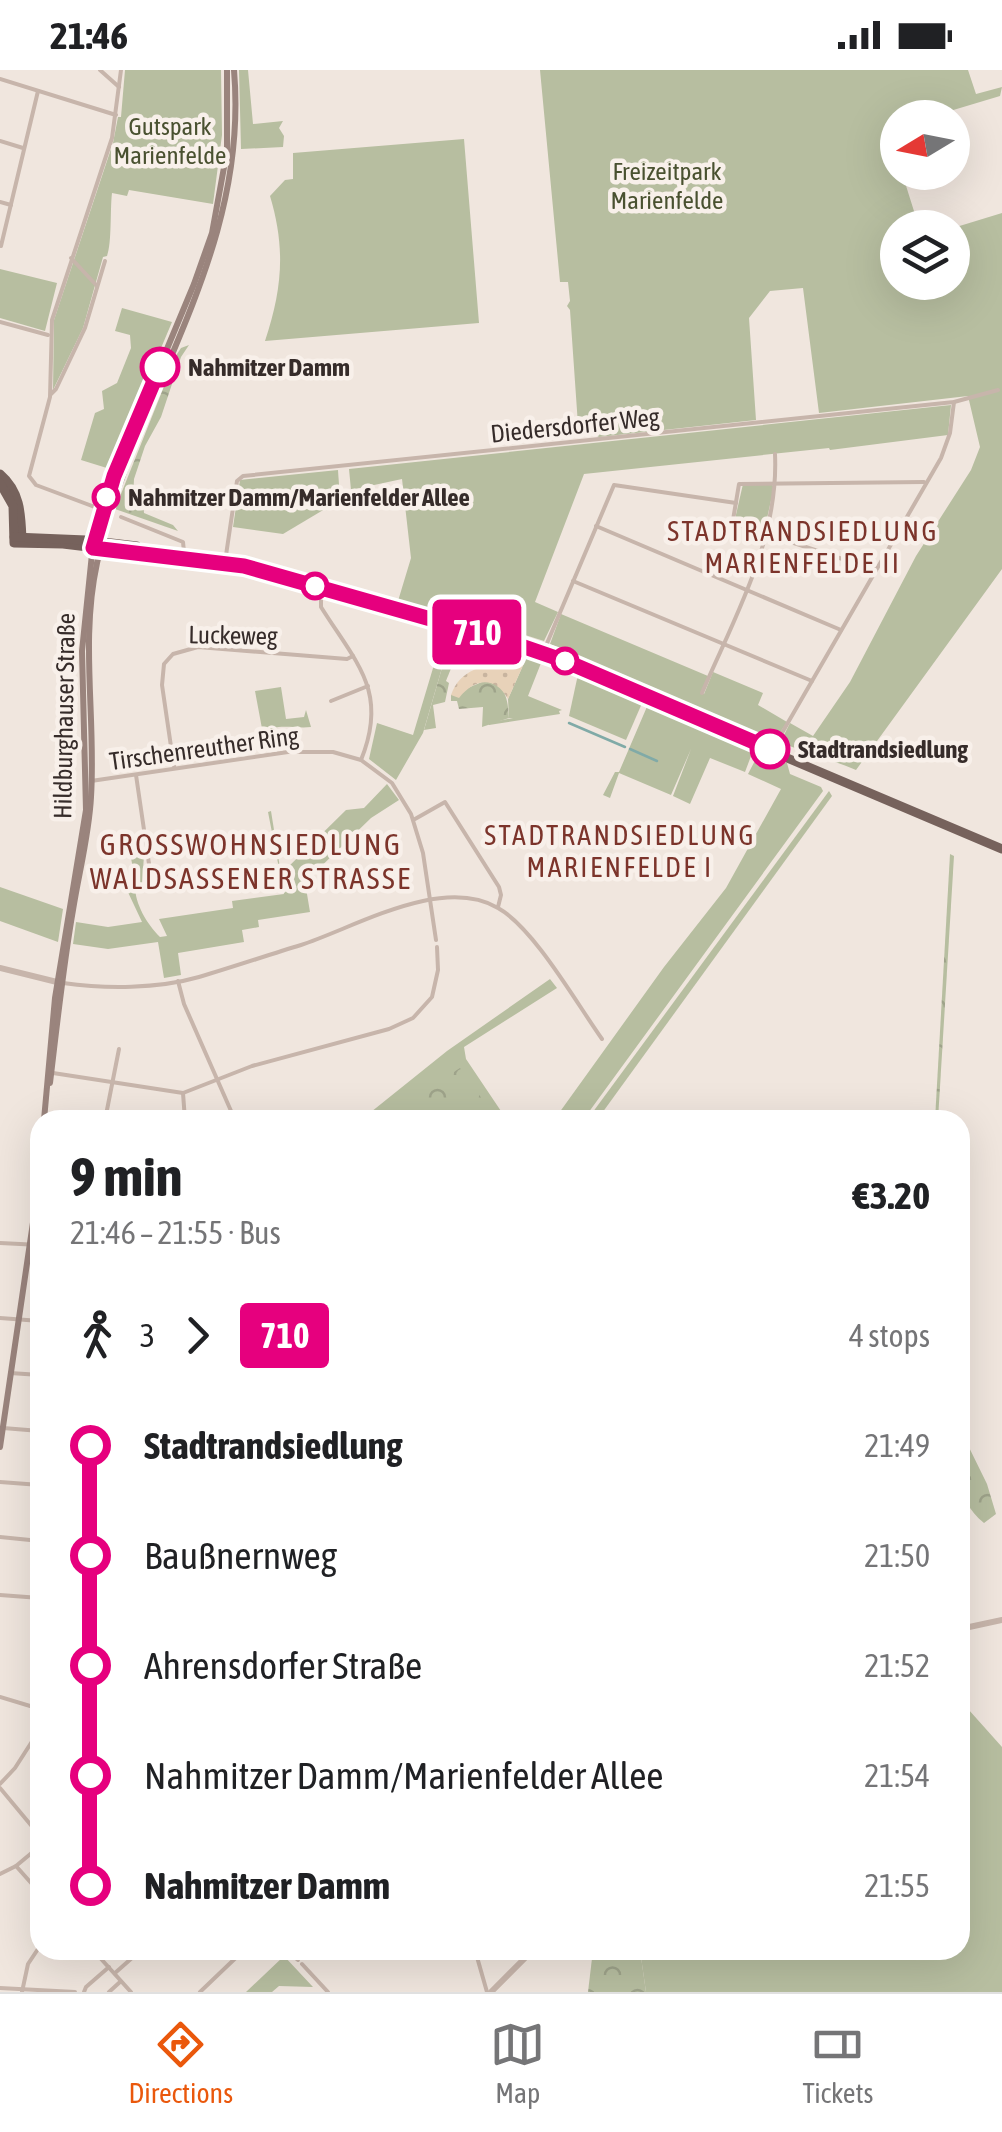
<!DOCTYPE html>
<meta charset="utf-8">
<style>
body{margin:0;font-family:"Asap Condensed",sans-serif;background:#f6f6f6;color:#202124;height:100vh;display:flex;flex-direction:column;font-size:38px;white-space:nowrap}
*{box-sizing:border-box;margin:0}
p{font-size:32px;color:#757577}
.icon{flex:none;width:55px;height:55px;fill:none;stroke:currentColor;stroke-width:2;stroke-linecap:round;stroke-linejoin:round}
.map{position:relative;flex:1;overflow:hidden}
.sheet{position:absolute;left:30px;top:1040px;width:940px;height:850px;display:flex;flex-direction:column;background:#fff;border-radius:30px;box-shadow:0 10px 40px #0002}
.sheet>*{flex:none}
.badge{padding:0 20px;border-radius:8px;font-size:35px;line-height:65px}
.needle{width:65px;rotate:260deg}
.fabs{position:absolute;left:880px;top:30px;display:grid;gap:20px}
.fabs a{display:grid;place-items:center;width:90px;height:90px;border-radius:50%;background:#fff;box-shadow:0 10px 40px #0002;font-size:50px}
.map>.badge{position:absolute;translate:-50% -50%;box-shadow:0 0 0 5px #fff}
.legs{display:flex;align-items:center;gap:15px;height:110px;padding:0 40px;font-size:32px}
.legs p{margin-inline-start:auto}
.overview{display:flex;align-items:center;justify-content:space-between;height:170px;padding:0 40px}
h1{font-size:55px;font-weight:700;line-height:75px}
ul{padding:0 40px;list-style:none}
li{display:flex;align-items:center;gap:35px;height:110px;font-size:38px}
li i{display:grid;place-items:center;width:15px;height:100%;margin:0 12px;background:currentColor}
li i::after{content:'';width:25px;height:25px;margin:-12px;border:8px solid;border-radius:50%;background:#fff}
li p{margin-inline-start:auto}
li:first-child i{background:linear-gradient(#0000 50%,currentColor 0)}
li:last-child i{background:linear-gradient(currentColor 50%,#0000 0)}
.status{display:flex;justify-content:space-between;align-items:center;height:70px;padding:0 50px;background:#fff;direction:ltr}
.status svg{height:28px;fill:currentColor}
.dock{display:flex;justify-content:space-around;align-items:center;height:140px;border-top:2px solid #e0e0e0;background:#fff;font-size:28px;color:#757577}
.dock a{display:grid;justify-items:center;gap:5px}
.dock .current{color:#ea580c}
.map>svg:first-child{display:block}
.green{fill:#b7bea0}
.forest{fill:url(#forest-crowns)}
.sand{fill:url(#sand-dots)}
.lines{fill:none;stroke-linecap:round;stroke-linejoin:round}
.stream{stroke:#80aaa7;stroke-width:2.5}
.minor{stroke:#c7b5ab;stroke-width:4}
.tertiary{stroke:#c7b5ab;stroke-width:6}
.secondary{stroke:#9a847d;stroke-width:6}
.primary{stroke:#76625c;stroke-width:9}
.line-1-casing{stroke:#fff;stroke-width:22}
.line-1{stroke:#e6007e;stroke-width:15}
.stop-1-dot{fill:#fff;stroke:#e6007e;stroke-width:5}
.labels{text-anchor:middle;stroke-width:9;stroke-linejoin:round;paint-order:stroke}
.park-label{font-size:25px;fill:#495130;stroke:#f8f0ea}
.stop-label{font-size:25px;font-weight:bold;fill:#362c2a;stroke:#f8f0ea;text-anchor:start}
.street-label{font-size:25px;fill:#362c2a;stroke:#f8f0ea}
.neighbourhood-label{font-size:28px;letter-spacing:2.5px;fill:#7c342b;stroke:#f8f0ea}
.quarter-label{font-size:30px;letter-spacing:2.5px;fill:#7c342b;stroke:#f8f0ea}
</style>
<div class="status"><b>21:46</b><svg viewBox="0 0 49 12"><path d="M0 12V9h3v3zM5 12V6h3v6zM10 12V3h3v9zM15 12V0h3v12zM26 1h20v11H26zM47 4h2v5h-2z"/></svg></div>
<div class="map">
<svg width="1002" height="1922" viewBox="0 0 1002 1922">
<defs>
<pattern id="forest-crowns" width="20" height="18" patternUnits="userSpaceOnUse" patternTransform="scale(2.5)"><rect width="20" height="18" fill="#b7bea0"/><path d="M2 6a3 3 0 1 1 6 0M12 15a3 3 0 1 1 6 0" fill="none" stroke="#9ea38a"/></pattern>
<pattern id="sand-dots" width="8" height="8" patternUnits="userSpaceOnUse" patternTransform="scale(2.5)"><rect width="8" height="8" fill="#e8d2b9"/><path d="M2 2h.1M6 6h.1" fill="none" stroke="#c8b49f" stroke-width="1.8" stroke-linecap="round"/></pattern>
</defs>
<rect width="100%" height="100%" fill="#f0e6de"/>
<g class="green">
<path d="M 125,0 L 221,0 L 222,65 L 213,134 L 129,120 L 127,126 L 112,123 C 110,140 112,173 107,186 L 103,187 L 83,258 L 53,320 L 54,250 L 113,73 L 118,47 L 121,47 Z"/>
<polygon points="239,0 248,0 253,54 283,51 279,58 284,66 283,77 241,79"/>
<path d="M 540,0 L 968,0 L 976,24 L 1002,17 L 1000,26 L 930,47 L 898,48 L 897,57 L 889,60 L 897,89 L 898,102 L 902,103 L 919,157 L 898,158 L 898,212 L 952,212 L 953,158 L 1002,143 L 1002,499 L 856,700 C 832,690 807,683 784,674 L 782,669 L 790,653 L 813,666 L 850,612 L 916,486 L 971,400 L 980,377 L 968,326 L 819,343 L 803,218 L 770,221 L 749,248 L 756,350 L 599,367 L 578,355 L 570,240 L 567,236 L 570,231 L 568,212 L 560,212 Z"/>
<path d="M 464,69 L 479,253 L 265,271 C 282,220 286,179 270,126 L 285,110 L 293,109 L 293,83 Z"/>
<polygon points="0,199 57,213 45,261 0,248"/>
<polygon points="122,238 172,252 110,399 81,390 95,343 104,339 102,321 117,313 131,278 130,265 115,261"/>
<polygon points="951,335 948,365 830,380 829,378 584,404 535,532 558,542 544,571 522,564 525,554 515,550 510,561 398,531 411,488 402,409 351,420 349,399"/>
<polygon points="338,400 340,430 283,464 233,457 240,410"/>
<polygon points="743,414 771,414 774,417 764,462 737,453 735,449"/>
<polygon points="561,544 708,606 701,624 704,624 713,602 763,623 758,635 787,652 775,670 550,574"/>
<polygon points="445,558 453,560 423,663 396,710 369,689 377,653 413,665"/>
<polygon points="514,579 543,588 528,626 562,640 559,641 560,644 489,655 488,653 513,648 509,648 508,629 525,591 512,586"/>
<polygon points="581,604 643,631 626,670 569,646 577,609"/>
<path d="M 281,617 L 286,649 L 304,647 L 306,640 L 311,657 C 293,659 275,652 263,664 L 255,621 Z"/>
<polygon points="649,632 754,678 745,702 710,688 690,734 673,726 691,679 671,725 619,703 610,728 603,725 615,702 619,702"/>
<polygon points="760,681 773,698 783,692 787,693 790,704 821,717 823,721 583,1050 554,1050 664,897 726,818 781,719 748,704"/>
<path d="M 387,714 L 399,730 L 371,748 L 305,812 L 310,842 L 258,850 L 259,857 L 242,860 L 244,872 L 178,883 L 181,905 L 164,908 L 158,872 L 108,879 L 73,874 L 76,852 L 108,857 L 142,852 L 126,818 L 135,809 L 131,788 L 144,786 L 142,813 L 135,816 C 135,834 147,854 160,867 L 167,866 L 159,849 L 233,838 L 232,831 L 284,824 L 268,742 L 271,741 L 281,804 L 346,740 L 364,738 Z"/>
<polygon points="829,721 832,726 597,1050 587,1050"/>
<polygon points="0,817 63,839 58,872 0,851"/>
<polygon points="550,909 557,918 464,977 466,989 507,1050 497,1050 496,1047 385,1047 385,1050 361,1050 447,981"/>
<polygon points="960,1630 1002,1677 1002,1922 646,1922 640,1880 960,1880"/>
<polygon points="284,1886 313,1917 279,1916 272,1922 246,1922"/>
</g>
<g class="forest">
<polygon points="189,275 181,287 161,347 145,376 134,409 133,429 142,432 144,443 173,455 178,461 115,439 177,284 181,278"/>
<path d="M 453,560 L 498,573 L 488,579 C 449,580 461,578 446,611 L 449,613 L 445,632 L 433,635 L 436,658 L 424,660 Z"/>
<path d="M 482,612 C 505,610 508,629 509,648 L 482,657 L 483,637 L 459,639 L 457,631 L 451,631 L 451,625 Z"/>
<polygon points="950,784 954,786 938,1050 935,1050"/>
<polygon points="460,998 497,1050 385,1050 384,1047"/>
<path d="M 960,1359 L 987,1414 L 996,1444 L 984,1453 C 953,1428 960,1397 960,1359 Z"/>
<polygon points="593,1880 640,1880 646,1922 588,1922"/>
</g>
<path class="sand" d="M 512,586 L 525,591 L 508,629 C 495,606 475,608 459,628 L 451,625 C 460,599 484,595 507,592 Z"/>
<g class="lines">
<g class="stream">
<polyline points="569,653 625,677"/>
<polyline points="630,679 657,691"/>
</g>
<g class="minor">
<polyline points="100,0 119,17"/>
<polyline points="0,9 116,45"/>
<polyline points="0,71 23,78"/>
<polyline points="0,132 11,135"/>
<polyline points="1,176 38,21"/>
<polyline points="71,188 97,216"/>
<polyline points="0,252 48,265"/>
<polyline points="51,324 56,319 85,258 105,191"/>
<polyline points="103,440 36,415 29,406 50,327 52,250 112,68 121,0"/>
<polyline points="121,447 183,472 184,482"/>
<polyline points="596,456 841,560"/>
<polyline points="225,492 237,411 243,406 954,332 998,320"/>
<polyline points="876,500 736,454 733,450 739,414 924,412"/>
<polyline points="573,511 812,611"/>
<path d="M 321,529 L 321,537 C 356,593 389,621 361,690"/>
<polyline points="545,578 614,415 736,433"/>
<path d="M 702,623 C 735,546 779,470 775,384"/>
<polyline points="331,631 368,616"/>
<polyline points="775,675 941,388 950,363 954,332"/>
<polyline points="174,697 162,615 164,594 173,584 198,577 347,589 353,586"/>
<polyline points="136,705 149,794 148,806"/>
<polyline points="91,711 288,682 333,682 361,690 392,713 411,744 423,783 436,870"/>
<polyline points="415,749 445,732 499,817 501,825 498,837"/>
<polyline points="178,911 184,934 235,1050"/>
<path d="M 63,913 C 106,919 157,919 199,907 C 233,897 268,885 301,875 C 356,857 442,805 498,838 C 534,858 577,934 602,969"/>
<polyline points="53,1003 183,1023 252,996 389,959 413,948 432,927 438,900 437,877"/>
<polyline points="183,1023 185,1050"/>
<polyline points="105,1050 119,979"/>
<polyline points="0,1173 40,1175"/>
<polyline points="0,1248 40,1251"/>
<polyline points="10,1303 40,1305"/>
<polyline points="3,1358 40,1361"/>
<polyline points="0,1412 40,1415"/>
<polyline points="0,1467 40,1471"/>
<polyline points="0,1525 40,1528"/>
<polyline points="0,1627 40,1639"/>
<polyline points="0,1714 15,1698 40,1659"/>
<polyline points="0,1718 40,1766"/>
<polyline points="16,1796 40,1823"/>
<polyline points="0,1804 16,1796 40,1776"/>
<polyline points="93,1880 131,1922"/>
<polyline points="286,1880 298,1890"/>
<polyline points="475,1880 487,1922"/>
<polyline points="302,1894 328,1922"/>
<polyline points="115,1903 141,1880"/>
<polyline points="0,1918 75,1922"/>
<polyline points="22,1922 28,1894 40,1876"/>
<polyline points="84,1922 86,1917 109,1897"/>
<polyline points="109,1922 120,1912"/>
<polyline points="200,1922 244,1880"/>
</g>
<g class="tertiary">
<polyline points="0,898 61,913"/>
<polyline points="960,1559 1002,1550"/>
<polyline points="491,1922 533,1880"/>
</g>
<g class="secondary">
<path d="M 50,1013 C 57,955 63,897 73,840 C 79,802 89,765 91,727 C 96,648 80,571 97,493 C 135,320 250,186 234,0"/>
<polyline points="44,1050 55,928 86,740 82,581 92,484 114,406 194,214 212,163 227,81 227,0"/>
<polyline points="0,1377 40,1105"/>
</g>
<g class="primary">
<path d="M 0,404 C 21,422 21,445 22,470"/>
<polyline points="0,413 13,436 14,473 63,474 238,495 523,576 1002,779"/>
<polyline points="14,467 86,470 137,476"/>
</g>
</g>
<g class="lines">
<defs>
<polyline id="line-1" points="160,297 114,406 93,478 244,496 501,569 565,591 770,679"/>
</defs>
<use href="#line-1" class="line-1-casing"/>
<use href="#line-1" class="line-1"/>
</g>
<g class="stop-1-dot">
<circle cx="160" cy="297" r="18"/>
<circle cx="106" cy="427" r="12"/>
<circle cx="315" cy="516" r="12"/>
<circle cx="565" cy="591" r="12"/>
<circle cx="770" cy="679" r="18"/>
</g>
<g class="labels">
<g class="park-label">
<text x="170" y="65">Gutspark<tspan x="170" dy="29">Marienfelde</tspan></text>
<text x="667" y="110">Freizeitpark<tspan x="667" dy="29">Marienfelde</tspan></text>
</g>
<g class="stop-label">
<text x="188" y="306">Nahmitzer Damm</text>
<text x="128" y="436">Nahmitzer Damm/Marienfelder Allee</text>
<text x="798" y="688">Stadtrandsiedlung</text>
</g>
<g class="street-label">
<text transform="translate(575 355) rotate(-6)" y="9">Diedersdorfer Weg</text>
<text transform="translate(233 565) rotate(1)" y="9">Luckeweg</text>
<text transform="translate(64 646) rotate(-89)" y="9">Hildburghauser Straße</text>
<text transform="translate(204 678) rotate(-8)" y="9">Tirschenreuther Ring</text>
</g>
<g class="neighbourhood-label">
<text x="803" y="471">STADTRANDSIEDLUNG<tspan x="803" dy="32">MARIENFELDE II</tspan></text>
<text x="620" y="775">STADTRANDSIEDLUNG<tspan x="620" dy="32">MARIENFELDE I</tspan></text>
</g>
<g class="quarter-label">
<text x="251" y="785">GROSSWOHNSIEDLUNG<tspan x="251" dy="34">WALDSASSENER STRASSE</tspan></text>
</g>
</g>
</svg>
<div class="fabs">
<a><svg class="needle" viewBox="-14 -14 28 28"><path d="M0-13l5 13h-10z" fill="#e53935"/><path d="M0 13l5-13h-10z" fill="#757577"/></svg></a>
<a><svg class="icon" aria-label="layers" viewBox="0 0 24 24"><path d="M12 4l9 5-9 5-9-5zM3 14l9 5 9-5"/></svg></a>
</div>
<b class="badge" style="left:477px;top:562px;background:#e6007e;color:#fff">710</b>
<section class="sheet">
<div class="overview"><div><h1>9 min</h1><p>21:46 – 21:55 · Bus</p></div><b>€3.20</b></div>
<div class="legs"><svg class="icon" aria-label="walk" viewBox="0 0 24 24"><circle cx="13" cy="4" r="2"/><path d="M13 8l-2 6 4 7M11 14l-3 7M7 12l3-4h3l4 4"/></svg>3<svg class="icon" aria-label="forward" viewBox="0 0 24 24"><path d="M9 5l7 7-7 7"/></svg><b class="badge" style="background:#e6007e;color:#fff">710</b><p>4 stops</p></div>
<ul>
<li><i style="color:#e6007e"></i><b>Stadtrandsiedlung</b><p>21:49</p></li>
<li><i style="color:#e6007e"></i><span>Baußnernweg</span><p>21:50</p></li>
<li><i style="color:#e6007e"></i><span>Ahrensdorfer Straße</span><p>21:52</p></li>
<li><i style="color:#e6007e"></i><span>Nahmitzer Damm/Marienfelder Allee</span><p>21:54</p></li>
<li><i style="color:#e6007e"></i><b>Nahmitzer Damm</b><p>21:55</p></li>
</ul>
</section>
</div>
<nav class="dock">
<a class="current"><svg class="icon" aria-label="directions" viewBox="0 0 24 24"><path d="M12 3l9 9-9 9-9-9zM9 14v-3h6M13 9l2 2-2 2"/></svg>Directions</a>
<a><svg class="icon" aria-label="map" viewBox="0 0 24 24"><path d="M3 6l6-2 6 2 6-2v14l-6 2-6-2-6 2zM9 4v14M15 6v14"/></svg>Map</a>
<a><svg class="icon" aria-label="tickets" viewBox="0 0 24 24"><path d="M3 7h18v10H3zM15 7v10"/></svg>Tickets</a>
</nav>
